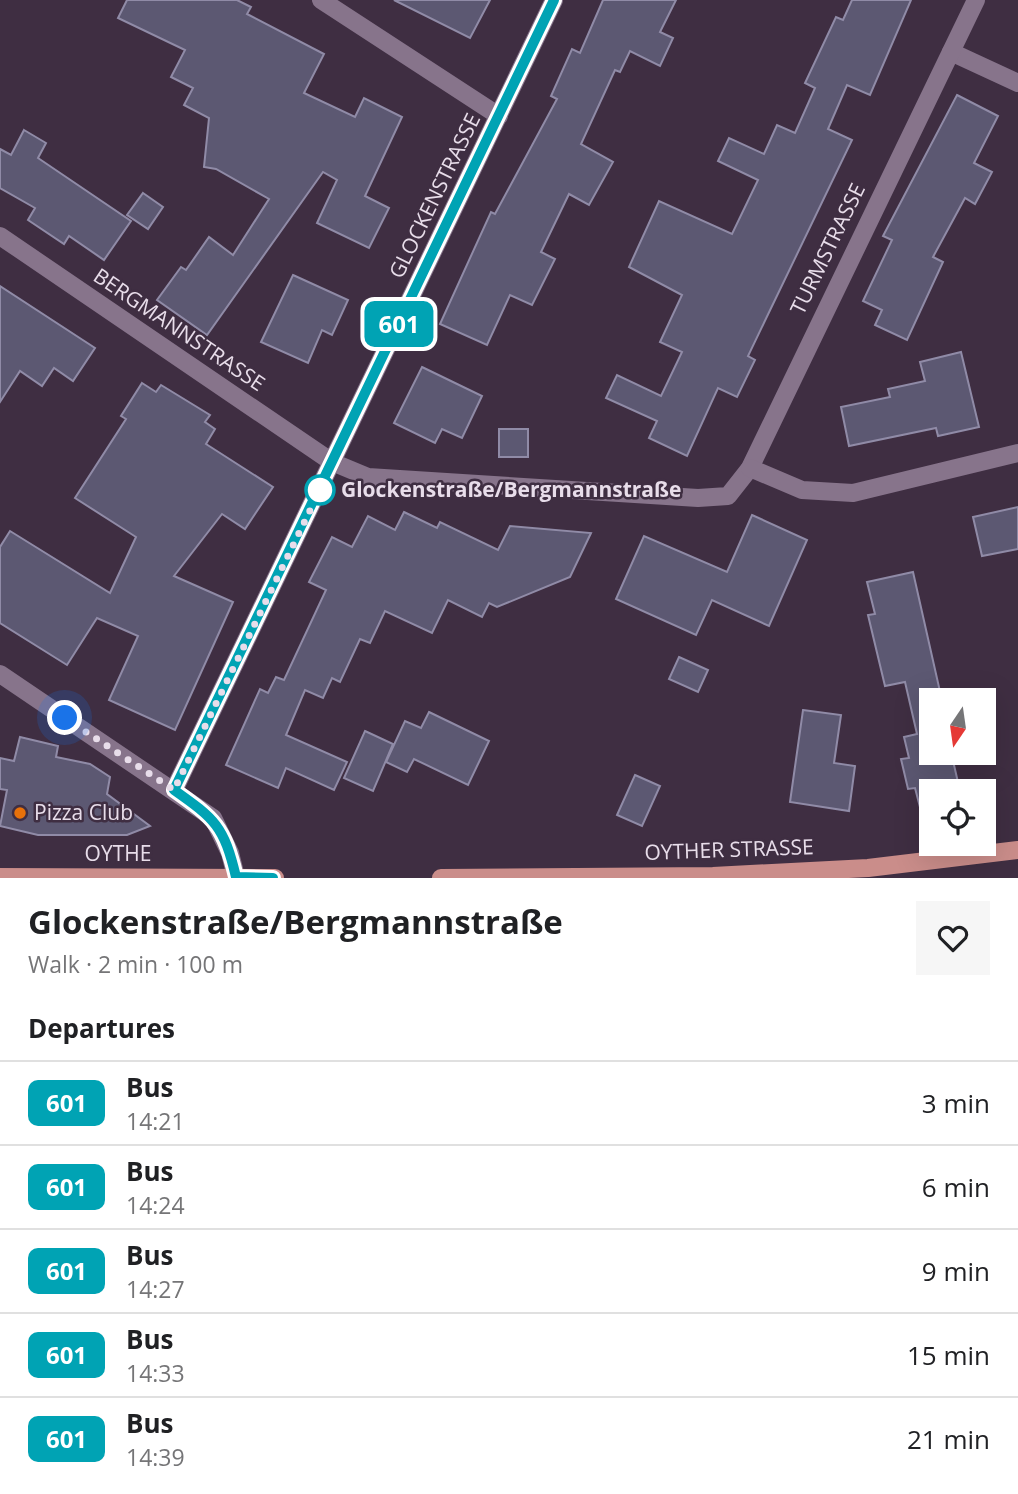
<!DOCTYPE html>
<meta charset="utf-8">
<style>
body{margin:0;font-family:"Open Sans",sans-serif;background:#f6f6f6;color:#202124;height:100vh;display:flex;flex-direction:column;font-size:26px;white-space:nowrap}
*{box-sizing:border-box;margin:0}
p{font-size:23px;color:#757577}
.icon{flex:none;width:38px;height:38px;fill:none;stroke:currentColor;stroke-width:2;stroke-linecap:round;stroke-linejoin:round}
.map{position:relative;height:878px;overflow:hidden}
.side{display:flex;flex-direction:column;background:#fff;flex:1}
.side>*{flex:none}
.badge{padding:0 14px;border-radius:10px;font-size:24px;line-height:46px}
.needle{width:46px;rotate:193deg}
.buttons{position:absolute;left:919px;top:688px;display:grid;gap:14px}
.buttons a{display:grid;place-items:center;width:77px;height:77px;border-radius:0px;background:#fff;box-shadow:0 7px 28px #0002;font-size:35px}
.you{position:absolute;width:35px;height:35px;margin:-18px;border:5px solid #fff;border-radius:50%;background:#1a73e8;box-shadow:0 0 0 10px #1a73e833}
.map>.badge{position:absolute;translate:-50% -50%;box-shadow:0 0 0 4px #fff}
h2{padding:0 28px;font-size:26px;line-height:63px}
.round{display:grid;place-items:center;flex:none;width:74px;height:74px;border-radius:0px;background:#f6f6f6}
.headline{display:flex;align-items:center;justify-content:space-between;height:119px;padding:0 28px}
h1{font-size:33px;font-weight:700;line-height:52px}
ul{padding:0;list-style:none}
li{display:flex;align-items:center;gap:21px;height:84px;padding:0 28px;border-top:2px solid #e0e0e0}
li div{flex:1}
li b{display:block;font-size:26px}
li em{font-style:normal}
li .badge{min-width:77px;font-weight:700;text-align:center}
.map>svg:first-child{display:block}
.building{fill:#5c5872;stroke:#908ba7;stroke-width:2}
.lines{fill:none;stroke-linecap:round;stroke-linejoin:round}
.minor{stroke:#87748b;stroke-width:18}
.major{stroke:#ca8d8a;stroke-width:18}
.line-casing{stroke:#fff;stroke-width:16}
.line{stroke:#00a3b4;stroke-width:10}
.walk{stroke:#e8ddea;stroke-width:7;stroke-dasharray:0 12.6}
.stop-dot{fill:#fff;stroke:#00a3b4;stroke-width:3.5}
.food-dot{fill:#e8710a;stroke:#3f2e42;stroke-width:2.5}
.labels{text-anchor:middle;stroke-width:5;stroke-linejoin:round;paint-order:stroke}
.street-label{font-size:21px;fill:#e8ddea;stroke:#3f2e42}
.stop-label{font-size:21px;font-weight:bold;fill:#e8ddea;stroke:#3f2e42;text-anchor:start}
.poi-label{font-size:21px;fill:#e8ddea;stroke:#3f2e42;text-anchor:start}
</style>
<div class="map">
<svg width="1018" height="878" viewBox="0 0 1018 878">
<rect width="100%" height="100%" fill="#3f2e42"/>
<g class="building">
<polygon points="127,0 237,0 251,7 247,14 324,54 304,93 355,117 364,98 402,117 365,196 389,208 369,248 317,223 337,180 323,172 207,335 157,300 181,267 186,270 209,237 233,255 269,199 216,169 204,167 209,118 184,105 193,88 171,77 185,50 118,18"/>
<polygon points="394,0 490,0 470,38"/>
<polygon points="603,0 676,0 660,32 673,38 660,66 630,51 620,72 615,70 581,144 613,162 589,205 569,194 541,252 555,259 532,305 510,295 487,345 440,324 491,212 495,214 557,99 551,96 572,49 580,53"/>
<polygon points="852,0 911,0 870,95 847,85 828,129 852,140 748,356 755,360 737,397 718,388 687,456 649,438 657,421 606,398 617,375 661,396 682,352 660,342 682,295 629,267 659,201 732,234 758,180 718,161 729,138 764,154 777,125 795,133 815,88 805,83 836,17 843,20"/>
<polygon points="957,95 998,116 974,163 992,172 975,204 965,198 933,257 943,262 907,340 875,325 882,310 863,301 892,240 883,236"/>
<polygon points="24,130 46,143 38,158 131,221 104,260 69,236 64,244 28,220 35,208 0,188 0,149 11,155"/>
<polygon points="143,193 163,207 148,229 127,215"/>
<polygon points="293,275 348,300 332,335 322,330 308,363 261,342"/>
<polygon points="0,286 95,348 73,381 54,368 42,386 20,371 0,402"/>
<polygon points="961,352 979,427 938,436 936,428 849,446 841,407 890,397 888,389 925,381 920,362"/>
<polygon points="422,367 482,396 462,438 442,429 435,443 394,423"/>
<polygon points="142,383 156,392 161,385 210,415 205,422 215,429 206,444 273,487 245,529 222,514 174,576 233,602 175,730 109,700 138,636 97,618 67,665 0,623 0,547 10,531 110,593 136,537 75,498 126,419 121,416"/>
<rect x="499" y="429" width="29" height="28"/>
<polygon points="1018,507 1018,549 982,556 973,517"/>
<polygon points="404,512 437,528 440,522 498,550 510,526 591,533 570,577 497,607 489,603 482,617 448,600 432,633 385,611 370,643 360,639 340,682 332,678 323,698 305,690 286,735 347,762 334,790 286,768 278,788 226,765 260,689 268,693 276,677 284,680 326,590 309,582 332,537 352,547 368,516 395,530"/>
<polygon points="752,515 807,540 769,626 712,600 696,635 616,599 644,536 727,572"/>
<polygon points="913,572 941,696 931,699 931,752 951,752 960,791 931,791 931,810 921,811 915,788 908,789 901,759 909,758 904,737 917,734 905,682 885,686 868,615 875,614 867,582"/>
<polygon points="679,657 708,670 698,692 669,679"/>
<polygon points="803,710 841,715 834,763 855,766 849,811 790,802"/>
<polygon points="429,712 489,741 468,785 414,759 407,772 386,762 405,721 421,728"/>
<polygon points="365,731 393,744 373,791 344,778"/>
<polygon points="20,737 58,746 56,757 90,764 110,777 107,794 150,826 127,835 38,835 0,826 7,790 0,789 0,758 14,761"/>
<polygon points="635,775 660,786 642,826 617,815"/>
</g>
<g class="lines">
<g class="minor">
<polyline points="321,0 499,116"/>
<polyline points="951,52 1018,83"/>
<polyline points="0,236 332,462 368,477 698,498 728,496 750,468 976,0"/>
<polyline points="750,468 802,490 853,493 1018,453"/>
<polyline points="0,674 213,818 230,853 236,877"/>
<polyline points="174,790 554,0"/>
</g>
<g class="major">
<polyline points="0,877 275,878"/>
<polyline points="441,878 713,876 868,868 1018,850"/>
</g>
</g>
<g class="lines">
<defs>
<path id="line" d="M 273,878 L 236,877 C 224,826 215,819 174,790 L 554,0"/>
</defs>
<use href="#line" class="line-casing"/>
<use href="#line" class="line"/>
<polyline class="walk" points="65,718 174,790 320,490"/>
</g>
<circle class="stop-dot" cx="320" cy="490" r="14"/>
<circle class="food-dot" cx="20" cy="813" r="7"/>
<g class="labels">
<g class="street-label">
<text transform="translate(435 196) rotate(-64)" y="7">GLOCKENSTRASSE</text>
<text transform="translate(828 249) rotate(-64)" y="7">TURMSTRASSE</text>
<text transform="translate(179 330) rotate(34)" y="7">BERGMANNSTRASSE</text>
<text transform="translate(729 850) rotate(-2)" y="7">OYTHER STRASSE</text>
<text x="118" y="861">OYTHE</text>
</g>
<g class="stop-label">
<text x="341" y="497">Glockenstraße/Bergmannstraße</text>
</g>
<g class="poi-label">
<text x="34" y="820">Pizza Club</text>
</g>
</g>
</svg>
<div class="buttons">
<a><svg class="needle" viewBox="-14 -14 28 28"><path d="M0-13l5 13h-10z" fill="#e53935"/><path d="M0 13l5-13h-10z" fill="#757577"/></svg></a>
<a><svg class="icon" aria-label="locate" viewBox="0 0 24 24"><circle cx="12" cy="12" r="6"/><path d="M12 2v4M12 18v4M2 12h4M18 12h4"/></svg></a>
</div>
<div class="you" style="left:65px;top:718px"></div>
<b class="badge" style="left:399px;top:324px;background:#00a3b4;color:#fff">601</b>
</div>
<section class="side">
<div class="headline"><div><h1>Glockenstraße/Bergmannstraße</h1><p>Walk · 2 min · 100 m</p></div><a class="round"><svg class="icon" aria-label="heart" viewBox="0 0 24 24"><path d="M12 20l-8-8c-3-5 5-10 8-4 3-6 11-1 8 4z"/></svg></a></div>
<h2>Departures</h2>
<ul>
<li><span class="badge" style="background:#00a3b4;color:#fff">601</span><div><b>Bus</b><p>14:21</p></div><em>3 min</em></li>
<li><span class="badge" style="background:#00a3b4;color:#fff">601</span><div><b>Bus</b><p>14:24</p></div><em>6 min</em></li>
<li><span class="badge" style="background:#00a3b4;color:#fff">601</span><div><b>Bus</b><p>14:27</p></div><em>9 min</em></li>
<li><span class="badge" style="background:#00a3b4;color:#fff">601</span><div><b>Bus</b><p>14:33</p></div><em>15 min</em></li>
<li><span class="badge" style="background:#00a3b4;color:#fff">601</span><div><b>Bus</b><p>14:39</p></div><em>21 min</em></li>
</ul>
</section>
